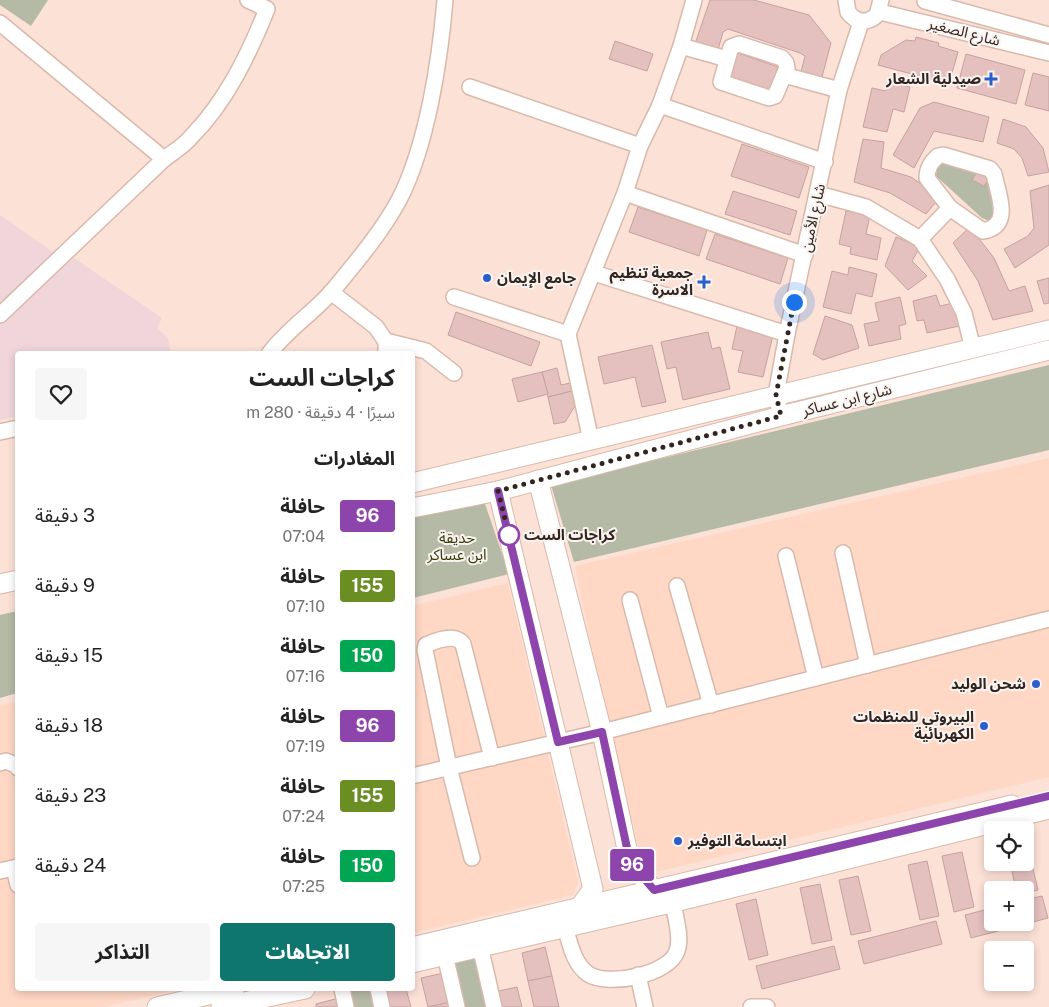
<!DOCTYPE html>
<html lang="ar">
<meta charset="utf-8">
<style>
body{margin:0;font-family:"Public Sans","Noto Sans Arabic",sans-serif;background:#f6f6f6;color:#222;direction:rtl;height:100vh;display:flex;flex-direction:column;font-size:19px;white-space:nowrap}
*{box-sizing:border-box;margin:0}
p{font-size:16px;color:#767676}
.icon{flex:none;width:28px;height:28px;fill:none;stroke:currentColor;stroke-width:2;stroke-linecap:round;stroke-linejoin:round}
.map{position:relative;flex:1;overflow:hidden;direction:ltr}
.sheet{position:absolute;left:15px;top:351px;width:400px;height:640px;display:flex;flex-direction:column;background:#fff;border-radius:5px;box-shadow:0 2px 8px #0003;direction:rtl}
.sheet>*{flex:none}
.badge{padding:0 10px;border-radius:4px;font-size:18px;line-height:32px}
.tools{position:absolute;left:984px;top:821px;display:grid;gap:10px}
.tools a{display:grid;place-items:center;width:50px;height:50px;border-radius:5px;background:#fff;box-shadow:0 2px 8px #0003;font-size:25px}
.you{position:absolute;width:25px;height:25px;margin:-12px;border:4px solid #fff;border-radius:50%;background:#1a73e8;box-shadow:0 0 0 8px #1a73e833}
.map>.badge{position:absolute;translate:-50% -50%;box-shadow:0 0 0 2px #fff}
h2{padding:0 20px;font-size:19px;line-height:45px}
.round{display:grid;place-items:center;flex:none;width:52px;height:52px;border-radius:5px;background:#f6f6f6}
.headline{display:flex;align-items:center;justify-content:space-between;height:85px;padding:0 20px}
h1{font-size:24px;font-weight:700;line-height:38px}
.button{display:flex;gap:10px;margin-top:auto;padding:10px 20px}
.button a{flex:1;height:58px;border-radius:5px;background:#0f766e;color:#fff;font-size:20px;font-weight:700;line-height:58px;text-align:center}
.button a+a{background:#f6f6f6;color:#222}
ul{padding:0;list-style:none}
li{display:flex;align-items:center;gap:15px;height:70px;padding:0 20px}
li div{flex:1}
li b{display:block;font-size:19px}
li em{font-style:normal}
li .badge{min-width:55px;font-weight:700;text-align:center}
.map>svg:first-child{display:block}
.built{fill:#ffd7c5}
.education{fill:#f0d6db}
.green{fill:#b5baa6}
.building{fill:#e4c0be;stroke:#c5a2a1}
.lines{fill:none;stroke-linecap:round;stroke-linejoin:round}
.minor-casing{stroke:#d9b9ab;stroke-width:18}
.major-casing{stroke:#d9b9ab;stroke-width:21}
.minor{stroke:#fff;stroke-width:15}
.major{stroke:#fff;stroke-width:19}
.line-casing{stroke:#fff;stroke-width:11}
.line{stroke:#8e44ad;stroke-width:8}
.walk{stroke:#312520;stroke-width:5;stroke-dasharray:0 9}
.poi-dot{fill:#2a5ecc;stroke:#faf3f0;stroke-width:2}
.stop-dot{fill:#fff;stroke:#8e44ad;stroke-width:2.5}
.labels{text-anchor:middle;stroke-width:4;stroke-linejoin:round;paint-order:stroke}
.street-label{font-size:15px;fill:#312520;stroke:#faf3f0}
.poi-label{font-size:15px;font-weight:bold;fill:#312520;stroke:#faf3f0;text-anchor:end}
.stop-label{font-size:15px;font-weight:bold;fill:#312520;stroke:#faf3f0;text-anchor:start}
.park-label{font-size:15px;fill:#333b06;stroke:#faf3f0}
</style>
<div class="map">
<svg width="1049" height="1007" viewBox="0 0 1049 1007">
<rect width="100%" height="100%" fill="#fce1d6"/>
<g class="built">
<polygon points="1049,458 1049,777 652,873 643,866 598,679 575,566"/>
<polygon points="508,583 578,882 573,895 413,933 412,606"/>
<polygon points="17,701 18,989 180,989 104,1007 0,1007 0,706"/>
</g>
<g class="education">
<polygon points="0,215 56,254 0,303"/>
<polygon points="74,258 162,318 157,328 168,338 171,354 18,354 17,416 0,420 0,324"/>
</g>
<g class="green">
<polygon points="0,0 48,0 31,26 0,5"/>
<polygon points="943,162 985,175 997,215 989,221 982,218 936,176 938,165"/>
<polygon points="1049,365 1049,450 574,562 551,485"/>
<polygon points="484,501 509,574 413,598 412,518"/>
<polygon points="17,611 17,693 0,698 0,615"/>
<polygon points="477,955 489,1007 461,1007 450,960"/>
<polygon points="345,989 373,989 377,1007 349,1007"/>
</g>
<g class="building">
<polygon points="710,0 754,0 809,15 831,43 822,77 801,72 805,56 800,53 728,29 723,32 718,50 695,44"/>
<polygon points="916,37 939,43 938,46 958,52 949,84 878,65 881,55 906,40 915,41"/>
<polygon points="615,41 653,54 647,71 609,59"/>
<polygon points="735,52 778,67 770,91 727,76"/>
<polygon points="966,54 1025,70 1016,104 957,88"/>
<polygon points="1033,73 1049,77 1049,111 1025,105"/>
<polygon points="888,82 910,87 904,112 893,109 887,132 863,127 872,88 886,91"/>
<polygon points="934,102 989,117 983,142 934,131 914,168 893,155 920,108"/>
<polygon points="1003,119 1026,127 1043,148 1049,172 1028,176 1022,158 1014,149 997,143"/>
<polygon points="863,139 884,142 881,168 911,177 940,197 926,214 890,193 854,182"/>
<polygon points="742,144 809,167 799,198 731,176"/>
<polygon points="977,172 985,175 988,180 984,186 972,180"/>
<polygon points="1049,185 1049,245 1015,268 1004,249 1028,236 1034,228 1030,191"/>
<polygon points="733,191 797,211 790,235 725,214"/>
<polygon points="638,207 707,230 699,256 629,232"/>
<polygon points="846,211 870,215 866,234 881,238 877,260 850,254 851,247 839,244"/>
<polygon points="970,227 994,258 1009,291 1025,286 1033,311 993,320 978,281 953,243"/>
<polygon points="715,234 788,258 780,284 706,259"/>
<polygon points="896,237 920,247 912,261 927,276 908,290 885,266"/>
<polygon points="849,267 877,274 872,297 856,293 851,314 823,307 832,271 848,275"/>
<polygon points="1049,278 1049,303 1044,304 1037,281"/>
<polygon points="936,295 940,306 957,302 964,325 927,333 924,320 917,321 913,301"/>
<polygon points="900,297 906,324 899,326 901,339 869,346 864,324 879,321 875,303"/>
<polygon points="456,312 540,342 531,366 448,335"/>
<polygon points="825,316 852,325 859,348 823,360 813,354"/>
<polygon points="737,326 773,335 763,377 738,372 743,351 732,349"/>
<polygon points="708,332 712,349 720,347 730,389 683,400 676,367 667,369 661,342"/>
<polygon points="652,345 666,402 642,407 635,377 604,384 598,357"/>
<polygon points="557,368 561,385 570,383 572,391 548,397 542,372"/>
<polygon points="542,372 548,394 518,402 512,379"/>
<polygon points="572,391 575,406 565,422 554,424 548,397"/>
<polygon points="1025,834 1038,890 1025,893 1025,890 1016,890 1010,862 1025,862"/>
<polygon points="962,852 974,907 954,912 942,856"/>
<polygon points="927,861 939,916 920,920 908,865"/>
<polygon points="858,876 871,931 851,935 839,880"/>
<polygon points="820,884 832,940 812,944 800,888"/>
<polygon points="1042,896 1048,918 971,938 965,915 992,908 992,922 1025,922 1025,900"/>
<polygon points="756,899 768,955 749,960 736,904"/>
<polygon points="936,921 942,944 864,964 858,941"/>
<polygon points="834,946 840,969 762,989 756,966"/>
<polygon points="545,947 552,976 528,981 522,953"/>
<polygon points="444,973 451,1002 428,1007 421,978"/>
<polygon points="552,976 559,1007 534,1007 528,981"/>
<polygon points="517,987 522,1007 497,1007 494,992"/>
<polygon points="382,989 406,989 411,1007 386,1007"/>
<polygon points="339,998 341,1007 316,1007 316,1004"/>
<polygon points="451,1002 452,1007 428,1007"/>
</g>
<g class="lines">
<defs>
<g id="minor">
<path d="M 846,0 L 848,12 C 856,23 867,24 877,15 L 881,0"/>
<polyline points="925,1 1049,35"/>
<polyline points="880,12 1049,53"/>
<polyline points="0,23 164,159 0,315"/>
<polygon points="739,44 782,58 786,63 787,68 775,96 769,98 721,82 731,47"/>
<polyline points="681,46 727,59"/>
<polyline points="784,75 839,90"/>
<polyline points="470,87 640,146"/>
<polyline points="660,105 825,162"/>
<path d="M 943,155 L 990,169 L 994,174 C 998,194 1013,226 983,231 L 950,208 L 927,178 C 927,168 931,162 938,156 Z"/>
<path d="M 164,159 C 173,152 184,146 191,137 C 226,102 249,54 267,9 L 248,0"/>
<polyline points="625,193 805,255"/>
<polyline points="818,194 866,207 920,239 947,279 964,313 973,349"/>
<polyline points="920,239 950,208"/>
<polyline points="594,273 787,334"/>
<polyline points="331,292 376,327 391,349"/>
<polyline points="454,297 568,334"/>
<path d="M 269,354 C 287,329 314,313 334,289 C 357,261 381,233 399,200 C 427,146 440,60 445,0"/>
<polyline points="386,354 386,341 426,351 454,373"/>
<polyline points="781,416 776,395 787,334 839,90 861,22"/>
<polyline points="0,432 18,428"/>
<polyline points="591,441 568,334 625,193 640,146 660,105 681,46 694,0"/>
<polyline points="843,553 868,665"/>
<polyline points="786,556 816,678"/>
<polyline points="677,586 711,705"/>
<polyline points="630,600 661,717"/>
<polyline points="0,763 6,761 16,765 18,768"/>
<polyline points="412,776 602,732 1049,619"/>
<path d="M 472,858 L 449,767 L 425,650 L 426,645 C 437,640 455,633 463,644 L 492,758"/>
<polyline points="14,868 18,885"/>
<polyline points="0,871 18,867"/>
<path d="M 565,927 C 570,943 573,963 588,974 C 608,987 669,975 677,951 C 682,937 675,917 673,902"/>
<polyline points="480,946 494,1007"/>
<polyline points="445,955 457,1007"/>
<polyline points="638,975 645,1007"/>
<polyline points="342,989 346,1007"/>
<polyline points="378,989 382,1007"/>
<polyline points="751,1007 767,1007"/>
</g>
<g id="major">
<polyline points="538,480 602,732 630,863 654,890"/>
<polyline points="412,483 1049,330"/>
<polyline points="498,491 593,889 579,908"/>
<polyline points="412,508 498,491 781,416 1049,350"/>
<polyline points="0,584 18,580"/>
<polyline points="412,947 1012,805"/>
<polyline points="412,963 675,902 1049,809"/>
<polyline points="157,1007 234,989"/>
<polyline points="221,1007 305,989"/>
</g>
</defs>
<use href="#minor" class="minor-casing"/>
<use href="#major" class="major-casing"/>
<use href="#minor" class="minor"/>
<use href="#major" class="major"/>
</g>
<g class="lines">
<defs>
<polyline id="line" points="498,491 558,742 602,732 630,862 654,890 1049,796"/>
</defs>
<use href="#line" class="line-casing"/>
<use href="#line" class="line"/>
<polyline class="walk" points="509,535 498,491 781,416 776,395 794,302"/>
</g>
<g class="poi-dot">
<path d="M988.5 71.5h5v5h5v5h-5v5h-5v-5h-5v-5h5z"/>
<circle cx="487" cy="278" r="5"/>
<path d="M701.5 274.5h5v5h5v5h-5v5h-5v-5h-5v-5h5z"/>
<circle cx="1036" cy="684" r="5"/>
<circle cx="984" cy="726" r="5"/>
<circle cx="678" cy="841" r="5"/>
</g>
<circle class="stop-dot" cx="509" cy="535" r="10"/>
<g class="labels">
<g class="street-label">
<text transform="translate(964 32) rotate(14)" y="5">شارع الصغير</text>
<text transform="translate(813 218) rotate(-78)" y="5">شارع الأمين</text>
<text transform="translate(847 400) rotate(-14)" y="5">شارع ابن عساكر</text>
</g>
<g class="poi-label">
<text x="981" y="84">صيدلية الشعار</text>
<text x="693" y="278">جمعية تنظيم<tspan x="693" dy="17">الاسرة</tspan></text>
<text x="497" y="283" text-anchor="start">جامع الإيمان</text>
<text x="1026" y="689">شحن الوليد</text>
<text x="974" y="722">البيروتي للمنظمات<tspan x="974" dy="17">الكهربائية</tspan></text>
<text x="688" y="846" text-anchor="start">ابتسامة التوفير</text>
</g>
<g class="stop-label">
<text x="524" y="540">كراجات الست</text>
</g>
<g class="park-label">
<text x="457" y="543">حديقة<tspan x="457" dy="17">ابن عساكر</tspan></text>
</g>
</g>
</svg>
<div class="tools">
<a><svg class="icon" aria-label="locate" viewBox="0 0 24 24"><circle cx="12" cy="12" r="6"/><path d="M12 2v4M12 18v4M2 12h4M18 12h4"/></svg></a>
<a>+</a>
<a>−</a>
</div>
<div class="you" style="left:794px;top:302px"></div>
<b class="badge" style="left:632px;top:865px;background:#8e44ad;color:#fff">96</b>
<section class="sheet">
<div class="headline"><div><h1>كراجات الست</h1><p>سيرًا · 4 دقيقة · 280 m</p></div><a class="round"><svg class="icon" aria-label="heart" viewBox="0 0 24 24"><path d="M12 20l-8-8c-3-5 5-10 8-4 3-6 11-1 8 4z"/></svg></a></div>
<h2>المغادرات</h2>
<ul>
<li><span class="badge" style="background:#8e44ad;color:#fff">96</span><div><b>حافلة</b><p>07:04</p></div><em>3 دقيقة</em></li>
<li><span class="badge" style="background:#6b8e23;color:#fff">155</span><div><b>حافلة</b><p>07:10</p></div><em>9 دقيقة</em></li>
<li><span class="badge" style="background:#00a651;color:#fff">150</span><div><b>حافلة</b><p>07:16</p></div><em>15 دقيقة</em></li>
<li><span class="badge" style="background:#8e44ad;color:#fff">96</span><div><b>حافلة</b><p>07:19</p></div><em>18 دقيقة</em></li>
<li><span class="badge" style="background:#6b8e23;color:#fff">155</span><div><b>حافلة</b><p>07:24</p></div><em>23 دقيقة</em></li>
<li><span class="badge" style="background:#00a651;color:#fff">150</span><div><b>حافلة</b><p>07:25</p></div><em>24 دقيقة</em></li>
</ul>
<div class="button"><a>الاتجاهات</a><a>التذاكر</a></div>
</section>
</div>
